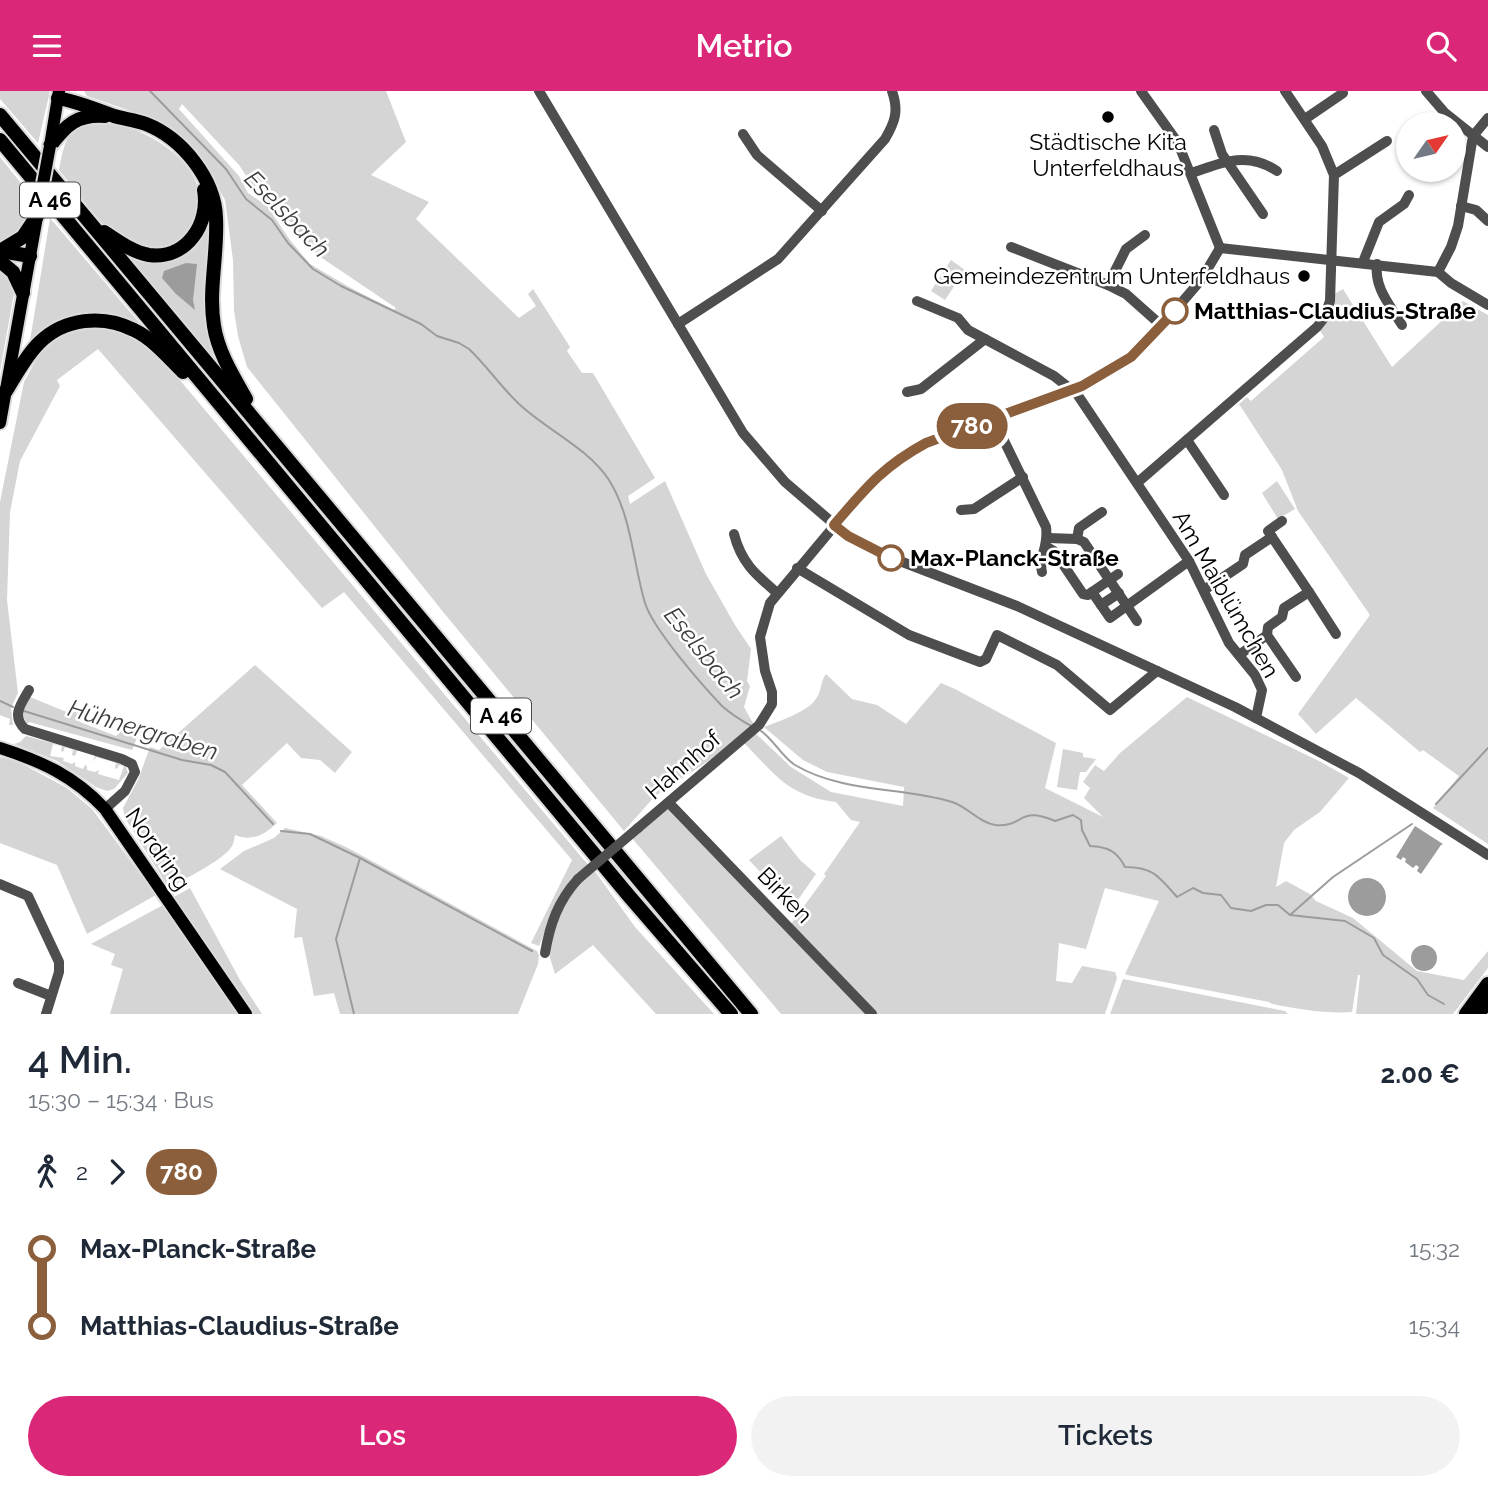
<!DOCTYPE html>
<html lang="de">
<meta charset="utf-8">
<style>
body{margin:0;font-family:Raleway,sans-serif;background:#f2f2f3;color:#1f2937;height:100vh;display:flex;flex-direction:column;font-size:26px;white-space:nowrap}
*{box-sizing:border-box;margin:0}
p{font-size:23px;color:#747a83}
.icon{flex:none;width:38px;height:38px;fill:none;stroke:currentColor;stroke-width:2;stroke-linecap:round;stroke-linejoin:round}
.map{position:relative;height:923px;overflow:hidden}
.side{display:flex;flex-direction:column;background:#fff;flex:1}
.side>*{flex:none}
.badge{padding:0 14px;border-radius:23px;font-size:24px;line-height:46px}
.needle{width:46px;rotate:56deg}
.tools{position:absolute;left:1396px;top:21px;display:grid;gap:14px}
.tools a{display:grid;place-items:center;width:70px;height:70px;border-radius:50%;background:#fff;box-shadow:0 2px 5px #0004;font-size:35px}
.map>.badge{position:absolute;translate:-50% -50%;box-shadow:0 0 0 4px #fff}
.legs{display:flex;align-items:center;gap:10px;height:77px;padding:0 28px;font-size:23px}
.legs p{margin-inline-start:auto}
.summary{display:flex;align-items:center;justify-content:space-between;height:119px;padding:0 28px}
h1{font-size:38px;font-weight:600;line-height:52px}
.cta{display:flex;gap:14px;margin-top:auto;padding:14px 28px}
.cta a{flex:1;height:80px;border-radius:42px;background:#db2777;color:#fff;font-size:28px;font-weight:600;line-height:80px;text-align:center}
.cta a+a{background:#f2f2f3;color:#1f2937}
ul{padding:0 28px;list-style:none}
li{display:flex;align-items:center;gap:24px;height:77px;font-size:26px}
li i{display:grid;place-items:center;width:10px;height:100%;margin:0 9px;background:currentColor}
li i::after{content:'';width:18px;height:18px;margin:-9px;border:5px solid;border-radius:50%;background:#fff}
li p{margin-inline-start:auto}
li:first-child i{background:linear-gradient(#0000 50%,currentColor 0)}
li:last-child i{background:linear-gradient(currentColor 50%,#0000 0)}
header{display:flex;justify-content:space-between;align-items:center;height:91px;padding:0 28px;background:#db2777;color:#fff;font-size:32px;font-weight:600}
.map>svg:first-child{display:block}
.green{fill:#d5d5d5;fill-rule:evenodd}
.water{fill:#9c9c9c}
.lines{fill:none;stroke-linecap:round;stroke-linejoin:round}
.stream{stroke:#9c9c9c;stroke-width:2}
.major-casing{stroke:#dbdbdb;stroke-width:16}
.highway-casing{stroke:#dbdbdb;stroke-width:18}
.minor{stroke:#4e4e4e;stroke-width:10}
.major{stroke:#000;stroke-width:12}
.highway{stroke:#000;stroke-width:14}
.major-bridge-casing{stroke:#dbdbdb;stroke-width:16;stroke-linecap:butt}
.minor-bridge{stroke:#4e4e4e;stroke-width:10}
.major-bridge{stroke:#000;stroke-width:12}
.line-1-casing{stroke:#fff;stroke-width:16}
.line-1{stroke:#8b5e3c;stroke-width:10}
.poi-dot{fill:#000;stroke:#fff;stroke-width:2.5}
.stop-1-dot{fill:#fff;stroke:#8b5e3c;stroke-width:3.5}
.labels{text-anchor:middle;stroke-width:5;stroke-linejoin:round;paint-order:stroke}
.shield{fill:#fff;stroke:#4c4c4c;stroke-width:2}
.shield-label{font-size:21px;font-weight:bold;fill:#000}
.poi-label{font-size:23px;fill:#000;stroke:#fff}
.stop-label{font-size:23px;font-weight:bold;fill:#000;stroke:#fff;text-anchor:start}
.street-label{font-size:23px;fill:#000;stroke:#fff}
.water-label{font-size:24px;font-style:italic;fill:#3d3d3d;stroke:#fff}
</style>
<header><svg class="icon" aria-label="menu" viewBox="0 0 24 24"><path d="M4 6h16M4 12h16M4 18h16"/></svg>Metrio<svg class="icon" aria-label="search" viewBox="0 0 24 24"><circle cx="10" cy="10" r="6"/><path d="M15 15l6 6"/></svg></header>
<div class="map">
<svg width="1488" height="923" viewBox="0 0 1488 923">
<rect width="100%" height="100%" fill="#fff"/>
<g class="green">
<polygon points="0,0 50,0 38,52 0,8"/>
<path d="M 84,0 L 386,0 L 406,51 L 371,84 L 429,111 L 416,128 L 519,227 L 536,215 L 528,203 L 533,198 L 570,256 L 567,260 L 582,282 L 593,282 L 655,387 L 628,405 L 630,413 L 665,390 L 706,483 L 735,534 L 751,558 L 747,590 L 750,595 L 744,616 L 754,634 L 719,663 L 655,705 L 624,740 L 444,522 L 247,276 L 238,245 L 234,219 L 233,169 L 225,109 L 213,87 L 197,60 L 176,42 L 154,28 L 87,5 ZM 182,13 L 239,74 L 255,98 L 270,107 L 319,165 L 396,217 L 394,219 L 349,196 L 310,173 L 290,149 L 267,115 L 248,102 L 239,85 L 179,18 Z"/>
<path d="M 108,30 C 146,39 196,65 201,109 C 203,134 176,164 150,160 C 145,159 139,155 135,153 C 127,149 118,146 111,141 C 92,123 76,99 59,79 C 63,59 65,45 80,31 Z"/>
<path d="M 0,66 L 32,106 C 28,126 23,147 0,151 Z"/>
<polygon points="208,110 221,270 218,272 129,165 131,162 177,162"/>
<polygon points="50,127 154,249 94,225 29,256"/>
<polygon points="951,169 965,179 945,209 931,200"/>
<polygon points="0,173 15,197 0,280"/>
<polygon points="1343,198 1392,276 1463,210 1488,224 1488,753 1433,717 1459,685 1423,659 1420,661 1356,607 1316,643 1298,623 1370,524 1298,420 1282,379 1239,313 1247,306 1251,310 1324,246 1320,239 1332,221 1334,203"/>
<polygon points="97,234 137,245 157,262 589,775 560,803 539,855 531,852 572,769 344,501 322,517 98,258 57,289 60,295 20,370 10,421 7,509 18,602 11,617 13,634 9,634 10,628 0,624 0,411 24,291 45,252 63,241"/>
<polygon points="1277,390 1295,418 1278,428 1262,402"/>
<path d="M 255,574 L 352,661 L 335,682 L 320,669 L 301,667 L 287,652 L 242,694 L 277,732 C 264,744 252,751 235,744 C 234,748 234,752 232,755 C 224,769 184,788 169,797 L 125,727 L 123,717 L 138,689 L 150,656 L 159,659 Z"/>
<path d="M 826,583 L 852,608 L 877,614 L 906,633 L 941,592 L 955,598 L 1056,652 L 1045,697 L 1103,726 L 1084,707 L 1090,697 L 1083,691 L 1095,674 L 1104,680 L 1120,662 L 1187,606 L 1321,671 L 1349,687 L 1320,721 L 1294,739 L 1284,752 L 1276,796 L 1286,790 L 1310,803 L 1316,810 L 1353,827 L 1417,880 L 1464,889 L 1488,860 L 1488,877 L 1453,923 L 1356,923 L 1360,884 L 1358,884 L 1352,921 C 1328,923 1296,918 1272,913 L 1269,911 L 1127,884 L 1125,883 L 1159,810 L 1105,797 L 1086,858 L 1059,852 L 1056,890 L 1072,892 L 1082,875 L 1115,881 L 1117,887 L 1105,923 L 877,923 L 791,833 L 826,785 L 824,783 L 860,731 L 851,729 L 836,711 C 787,705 775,683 743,651 L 754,641 L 791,676 L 831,701 L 903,715 L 904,696 L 827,681 L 803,669 L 764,636 C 777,631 807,621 815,609 C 822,601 820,591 826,583 Z"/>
<polygon points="30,606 69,622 86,617 80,631 116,645 128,634 138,644 132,659 29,631 27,633 22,623"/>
<polygon points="26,645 82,660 77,660 75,665 72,664 73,659 65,656 63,661 61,660 62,655 53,653 50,665 64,667 63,670 72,673 75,671 75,675 83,678 85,674 87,675 87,679 95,681 99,679 98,683 119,689 124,675 119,674 117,678 115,677 116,672 96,666 93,671 95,664 125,673 128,682 114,698 107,700 96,696 57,670 14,653 20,651"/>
<polygon points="1063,658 1083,662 1083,666 1096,668 1086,681 1080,681 1077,699 1057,696"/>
<polygon points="0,666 15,669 67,697 92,718 156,804 87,843 57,774 0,752"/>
<polygon points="666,718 673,719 869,923 781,923 631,746"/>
<polygon points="285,737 321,745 348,757 537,860 539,864 538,873 518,923 340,923 334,902 314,905 302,846 294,847 297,818 220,778 244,760 274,747"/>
<polygon points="781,745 800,769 816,783 793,816 749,769"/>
<path d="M 594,779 L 635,836 L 714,923 L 656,923 L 593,854 L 555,883 C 553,875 548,864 549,856 C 552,825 572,798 594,779 Z"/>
<polygon points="190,797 240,889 262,923 254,923 174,806"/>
<polygon points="163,814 237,923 110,923 123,878 111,874 115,863 91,853"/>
<polygon points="1123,888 1285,920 1288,923 1298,923 1110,923"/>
</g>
<g class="water">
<polygon points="186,172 197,173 193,209 195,219 176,203 162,187 164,180"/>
<polygon points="1415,735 1443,753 1441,754 1421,783 1417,780 1419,776 1416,774 1413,777 1405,771 1406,768 1403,766 1401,769 1396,766"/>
<circle cx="1367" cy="806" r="19"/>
<circle cx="1424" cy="867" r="13"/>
</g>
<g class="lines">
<g class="stream">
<path d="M 150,0 L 226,78 L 246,108 L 272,129 L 288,152 L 313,178 L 341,195 L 421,233 L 437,245 L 459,252 L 469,258 C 487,275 501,296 519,313 C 548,340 587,356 609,389 C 632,426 633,472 645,512 C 653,538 702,594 722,615 C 731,623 742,630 753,636"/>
<polyline points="0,610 13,616"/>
<polyline points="24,620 182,669 211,674 225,681 273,733"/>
<path d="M 761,640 C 774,649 782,666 795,674 C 842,702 903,696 952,711 C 968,716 978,731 995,734 C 1024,737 1018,714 1055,730 L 1073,724 L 1081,729 L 1082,739 L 1090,755 C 1108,756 1117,760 1125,776 C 1154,776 1159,786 1177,806 L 1193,797 L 1203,802 L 1221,804 L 1231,817 L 1251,820 L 1266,814 L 1278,814 L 1290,824 L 1345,830 L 1374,847 L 1383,864 L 1417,888 L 1428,904 L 1444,913"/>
<polyline points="1436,713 1488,657"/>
<polyline points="281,740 310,743 360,767 336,848 354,923"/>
<polyline points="360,767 532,860"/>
<polyline points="1290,824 1333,786 1412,733"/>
</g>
<defs>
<g id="major">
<polyline points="50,55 59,0"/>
<polyline points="0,332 37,126"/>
<path d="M 0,657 C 43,671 74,685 105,718 L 246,923"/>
</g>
<g id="highway">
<path d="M 58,7 C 78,11 96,18 114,25 C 124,28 136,29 146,33 C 182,47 215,88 216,127 C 218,163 208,199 214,235 C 218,261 233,285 246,308"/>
<polyline points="0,24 751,923"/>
<polyline points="0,49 629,805 731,923"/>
<path d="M 50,55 C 66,34 77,23 105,25"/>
<path d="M 104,141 C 118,150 132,161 149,164 C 187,169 210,132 204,99"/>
<polyline points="0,160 23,146 37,125"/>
<polyline points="0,160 30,165"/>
<polyline points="0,170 13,181 23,202"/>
<path d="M 6,300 C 16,284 25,266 39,252 C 64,227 103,223 134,239 C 153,248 168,266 183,281"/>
<polyline points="1466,923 1488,893"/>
<polyline points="1478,923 1488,910"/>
</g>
</defs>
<use href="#major" class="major-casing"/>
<use href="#highway" class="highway-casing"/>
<g class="minor">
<polyline points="539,0 743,342 785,391 848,445 892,467 1017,515 1235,616 1359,682 1488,764"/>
<polyline points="1141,0 1178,52 1220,157"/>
<polyline points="1426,0 1445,22 1488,56"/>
<polyline points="1305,28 1343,2"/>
<polyline points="1214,39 1222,63 1263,123"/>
<polyline points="743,43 757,64 822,120"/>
<path d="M 1192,82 C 1222,71 1248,60 1277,80"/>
<polyline points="1334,84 1387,50"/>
<polyline points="1461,115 1476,119 1488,130"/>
<polyline points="1011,156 1108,194 1126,203 1162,235"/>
<polyline points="1220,157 1438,181 1451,192 1488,214"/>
<polyline points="1363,171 1379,131 1404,113 1409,104"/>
<path d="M 1377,173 C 1374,197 1390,214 1402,234"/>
<polyline points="1438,181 1451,156 1458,135 1473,45 1488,27"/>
<polyline points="1108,194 1126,158 1145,144"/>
<polyline points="917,210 958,227 968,239 1054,285 1077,303 1189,470 1229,552 1255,584 1262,599 1256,627"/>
<path d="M 678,233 L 778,168 L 885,48 C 895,31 899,20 892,0"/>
<polyline points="907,301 921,298 985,248"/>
<path d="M 993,327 L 1046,436 C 1049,456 1038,466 1042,481"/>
<polyline points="1187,349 1224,404"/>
<polyline points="1137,392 1317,236 1324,227 1330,210 1334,84 1322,55 1285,0"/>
<polyline points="961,419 974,418 1023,386"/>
<path d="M 734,443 C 741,471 755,483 777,502"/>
<polyline points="1272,446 1268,440 1282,430"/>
<polyline points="1048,447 1077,448 1084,451 1137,530"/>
<polyline points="1077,448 1079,437 1102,421"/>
<polyline points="1047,456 1054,460 1083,503 1088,504 1092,501"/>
<polyline points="797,477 909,544 980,571 986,568 997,544 1057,574 1110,619 1157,580"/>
<polyline points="1118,483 1092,501 1110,527 1189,470"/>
<polyline points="1204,499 1243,473 1245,464 1272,446 1309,501 1284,517 1282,526 1268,536 1267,544 1239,564"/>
<polyline points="1309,501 1336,543"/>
<polyline points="1101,514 1119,502"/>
<polyline points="1267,544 1296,586"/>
<path d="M 29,599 C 21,613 11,625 25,638 L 122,668 L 132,673 L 135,681 L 125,700 L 105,718"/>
<polyline points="669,712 872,923"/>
<polyline points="638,737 759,634 772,613 772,601 765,580 760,546 770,512 871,391 890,373 926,352 1081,294 1131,266 1146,253 1201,189 1220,157"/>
<polyline points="0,793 28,805 59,871 59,881 46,923"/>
<path d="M 545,862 C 550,833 558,810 578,788"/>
<polyline points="18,892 51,905"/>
</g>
<use href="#major" class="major"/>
<use href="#highway" class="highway"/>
<defs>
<polyline id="major-bridge" points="37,125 50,55"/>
</defs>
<use href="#major-bridge" class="major-bridge-casing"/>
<polyline class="minor-bridge" points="578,788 638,737"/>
<use href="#major-bridge" class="major-bridge"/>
</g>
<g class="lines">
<defs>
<path id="line-1" d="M 891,467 L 848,445 L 834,434 C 866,397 882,376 926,352 L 1082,295 L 1131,266 L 1175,220"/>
</defs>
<use href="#line-1" class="line-1-casing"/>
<use href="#line-1" class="line-1"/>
</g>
<g class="poi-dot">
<circle cx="1108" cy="26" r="7"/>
<circle cx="1304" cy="185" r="7"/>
</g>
<g class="stop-1-dot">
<circle cx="1175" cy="220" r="12"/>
<circle cx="891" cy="467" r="12"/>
</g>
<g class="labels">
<g class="shield">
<rect x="20" y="91.5" width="60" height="35" rx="5"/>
<rect x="471" y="607.5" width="60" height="35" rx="5"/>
</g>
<g class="shield-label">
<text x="50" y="116">A 46</text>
<text x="501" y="632">A 46</text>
</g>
<g class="poi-label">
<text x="1108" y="59">Städtische Kita<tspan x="1108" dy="26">Unterfeldhaus</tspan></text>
<text x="1290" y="193" text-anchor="end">Gemeindezentrum Unterfeldhaus</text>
</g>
<g class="stop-label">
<text x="1194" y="228">Matthias-Claudius-Straße</text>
<text x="910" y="475">Max-Planck-Straße</text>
</g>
<g class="street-label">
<text transform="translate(1226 503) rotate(60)" y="8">Am Maiblümchen</text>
<text transform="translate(683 674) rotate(-41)" y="8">Hahnhof</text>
<text transform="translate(158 758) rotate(55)" y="8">Nordring</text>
<text transform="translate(785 804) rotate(46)" y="8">Birken</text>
</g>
<g class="water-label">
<text transform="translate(287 123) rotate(46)" y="8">Eselsbach</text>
<text transform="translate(704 562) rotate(51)" y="8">Eselsbach</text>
<text transform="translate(143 639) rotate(17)" y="8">Hühnergraben</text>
</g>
</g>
</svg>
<div class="tools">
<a><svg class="needle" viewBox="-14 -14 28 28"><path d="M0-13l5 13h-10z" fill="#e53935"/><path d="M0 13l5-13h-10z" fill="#747a83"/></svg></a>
</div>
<b class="badge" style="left:972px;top:335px;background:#8b5e3c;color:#fff">780</b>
</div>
<section class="side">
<div class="summary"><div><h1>4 Min.</h1><p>15:30 – 15:34 · Bus</p></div><b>2.00 €</b></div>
<div class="legs"><svg class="icon" aria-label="walk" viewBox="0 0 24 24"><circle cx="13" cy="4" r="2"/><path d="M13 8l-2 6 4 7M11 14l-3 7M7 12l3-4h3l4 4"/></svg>2<svg class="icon" aria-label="forward" viewBox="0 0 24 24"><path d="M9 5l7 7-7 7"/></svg><b class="badge" style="background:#8b5e3c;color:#fff">780</b></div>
<ul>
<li><i style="color:#8b5e3c"></i><b>Max-Planck-Straße</b><p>15:32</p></li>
<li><i style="color:#8b5e3c"></i><b>Matthias-Claudius-Straße</b><p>15:34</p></li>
</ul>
<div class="cta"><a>Los</a><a>Tickets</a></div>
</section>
